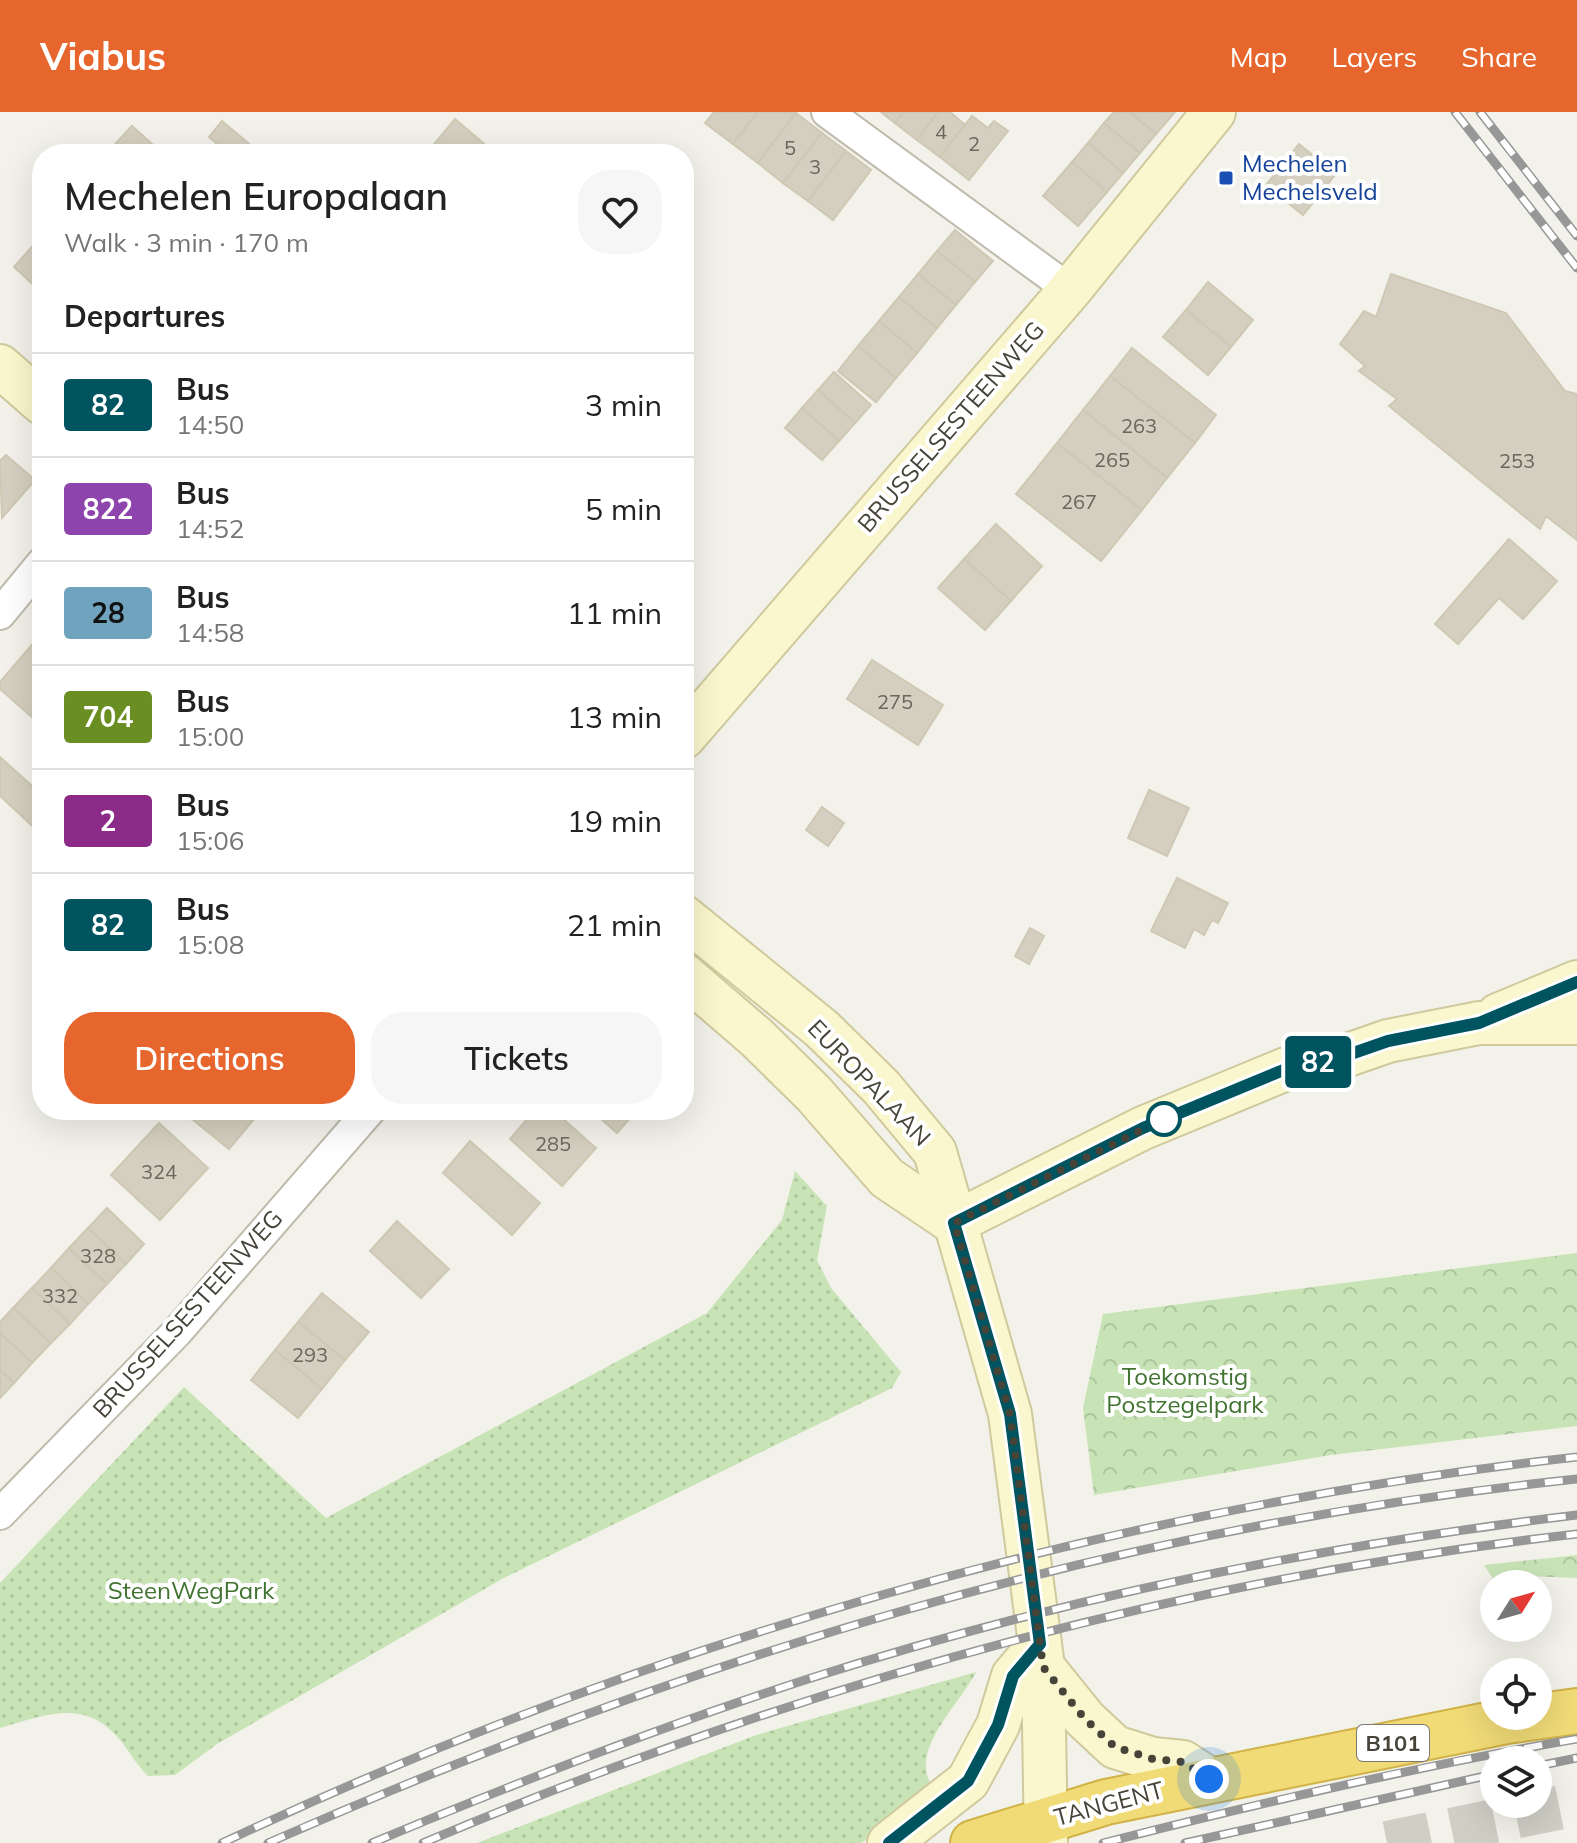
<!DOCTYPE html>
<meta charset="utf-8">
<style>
body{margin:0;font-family:Mulish,sans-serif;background:#f6f6f6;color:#222;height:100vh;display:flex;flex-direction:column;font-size:30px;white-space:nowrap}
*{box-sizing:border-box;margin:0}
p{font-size:26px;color:#767676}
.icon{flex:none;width:44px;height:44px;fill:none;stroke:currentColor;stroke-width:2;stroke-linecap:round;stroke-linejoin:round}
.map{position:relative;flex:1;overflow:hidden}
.drawer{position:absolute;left:32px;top:32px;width:662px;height:976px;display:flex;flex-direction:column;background:#fff;border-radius:32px;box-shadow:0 8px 32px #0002}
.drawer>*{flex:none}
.badge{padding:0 16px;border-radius:6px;font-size:28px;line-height:52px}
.needle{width:52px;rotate:53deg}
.tools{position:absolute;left:1480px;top:1458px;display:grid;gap:16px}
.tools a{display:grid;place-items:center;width:72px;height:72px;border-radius:50%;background:#fff;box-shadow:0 8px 32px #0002;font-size:40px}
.you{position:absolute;width:40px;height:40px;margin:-20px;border:6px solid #fff;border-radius:50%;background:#1a73e8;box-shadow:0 0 0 12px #1a73e833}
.map>.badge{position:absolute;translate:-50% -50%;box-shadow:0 0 0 4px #fff}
h2{padding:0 32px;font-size:30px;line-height:72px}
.round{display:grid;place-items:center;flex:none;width:84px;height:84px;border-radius:32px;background:#f6f6f6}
.head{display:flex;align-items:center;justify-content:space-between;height:136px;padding:0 32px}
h1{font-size:38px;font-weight:600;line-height:60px}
.cta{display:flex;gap:16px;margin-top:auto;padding:16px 32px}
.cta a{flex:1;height:92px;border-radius:32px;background:#e7662d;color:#fff;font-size:32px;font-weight:600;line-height:92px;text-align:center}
.cta a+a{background:#f6f6f6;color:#222}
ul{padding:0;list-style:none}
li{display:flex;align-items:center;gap:24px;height:104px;padding:0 32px;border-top:2px solid #e0e0e0}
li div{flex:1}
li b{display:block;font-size:30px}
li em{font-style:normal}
li .badge{min-width:88px;font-weight:700;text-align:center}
header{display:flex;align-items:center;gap:48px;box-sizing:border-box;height:112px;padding:0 40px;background:#e7662d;color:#fff}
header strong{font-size:38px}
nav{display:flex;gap:44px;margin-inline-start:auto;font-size:28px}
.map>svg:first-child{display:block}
.green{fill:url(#green-dots)}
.forest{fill:url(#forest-crowns)}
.building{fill:#d4cfc0;stroke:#cec8b4;stroke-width:2}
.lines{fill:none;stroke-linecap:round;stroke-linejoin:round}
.highway-tunnel{stroke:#d0cfc6;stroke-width:44;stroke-dasharray:44 22;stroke-linecap:butt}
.street-casing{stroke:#bebbad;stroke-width:34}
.secondary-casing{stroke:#cfc99d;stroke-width:46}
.highway-casing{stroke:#d0b247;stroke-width:48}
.street{stroke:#fff;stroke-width:30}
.secondary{stroke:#faf6cd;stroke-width:42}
.highway{stroke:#f1db77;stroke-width:44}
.rail-casing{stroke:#979797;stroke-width:9}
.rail{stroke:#fff;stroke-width:6;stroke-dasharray:18;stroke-linecap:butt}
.line-casing{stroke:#fff;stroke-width:18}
.line{stroke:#005460;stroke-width:12}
.walk{stroke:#464338;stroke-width:8;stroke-dasharray:0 14.4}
.transit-dot{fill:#1a4fb4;stroke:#fff;stroke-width:3}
.stop-dot{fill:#fff;stroke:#005460;stroke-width:4}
.labels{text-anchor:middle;stroke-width:8;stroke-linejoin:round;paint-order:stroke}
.number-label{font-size:20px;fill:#6a665a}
.shield{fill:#fff;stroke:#7e7b74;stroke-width:2}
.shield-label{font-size:22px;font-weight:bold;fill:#464338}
.transit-label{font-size:24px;fill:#164399;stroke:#fff;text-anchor:start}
.street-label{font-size:24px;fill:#464338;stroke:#fff}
.park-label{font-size:24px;fill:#407330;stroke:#fff}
</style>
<header>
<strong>Viabus</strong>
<nav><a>Map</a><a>Layers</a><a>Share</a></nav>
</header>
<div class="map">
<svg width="1577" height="1731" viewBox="0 0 1577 1731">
<defs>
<pattern id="green-dots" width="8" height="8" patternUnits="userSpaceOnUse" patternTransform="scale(2)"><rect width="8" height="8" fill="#c8e4b6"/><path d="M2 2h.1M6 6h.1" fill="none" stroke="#adc59d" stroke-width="1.8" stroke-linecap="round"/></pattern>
<pattern id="forest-crowns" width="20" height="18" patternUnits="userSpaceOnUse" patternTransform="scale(2)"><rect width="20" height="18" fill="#c8e4b6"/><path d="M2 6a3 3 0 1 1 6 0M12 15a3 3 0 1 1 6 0" fill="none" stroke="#adc59d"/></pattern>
</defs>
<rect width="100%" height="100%" fill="#f3f2ea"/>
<g class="green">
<path d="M 795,1059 L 827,1094 L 817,1148 L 831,1176 L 901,1260 L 892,1276 L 502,1467 L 217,1632 L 175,1663 L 148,1664 C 137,1653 130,1641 121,1629 C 85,1585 46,1603 0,1616 L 0,1471 L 184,1275 L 326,1406 L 707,1201 L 782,1108 Z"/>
<path d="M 976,1560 C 960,1593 903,1642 936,1679 L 904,1707 L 861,1731 L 477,1731 L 756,1623 Z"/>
</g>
<g class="forest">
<polygon points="1577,1141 1577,1314 1331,1343 1094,1383 1083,1296 1103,1202"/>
<polygon points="1577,1443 1577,1466 1529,1464 1494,1468 1484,1453"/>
</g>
<g class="building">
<polygon points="714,0 758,0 733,32 705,11"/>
<polygon points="758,0 796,1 758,51 733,32"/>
<polygon points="881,0 904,0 895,11"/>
<polygon points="904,0 938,0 917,28 895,11"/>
<polygon points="938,0 950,0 965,13 940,45 917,28"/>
<polygon points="1114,0 1130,0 1156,22 1140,41 1104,11"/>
<polygon points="1130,0 1175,0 1156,22"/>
<polygon points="796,1 822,21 783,71 758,51"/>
<polygon points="972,4 988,16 994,9 1008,19 969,68 940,45"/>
<polygon points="455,7 496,42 426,42"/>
<polygon points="222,9 261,42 229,42 209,25"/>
<polygon points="1104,11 1140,41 1123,61 1088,31"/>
<polygon points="132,14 161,40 159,42 106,42"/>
<polygon points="822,21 846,39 808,89 783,71"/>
<polygon points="1088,31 1123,61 1107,80 1072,50"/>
<polygon points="1299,32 1336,62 1303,103 1266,73"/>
<polygon points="846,39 871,58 833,108 808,89"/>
<polygon points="1072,50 1107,80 1078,114 1043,84"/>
<polygon points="955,118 993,149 975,170 937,139"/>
<polygon points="38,128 42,132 40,179 14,155"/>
<polygon points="937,139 975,170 956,193 918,162"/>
<polygon points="918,162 956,193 937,216 899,185"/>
<polygon points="1391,162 1506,201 1565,279 1577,282 1577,428 1546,404 1540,417 1389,294 1397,287 1359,259 1365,254 1340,232 1364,199 1376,205"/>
<polygon points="1208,170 1253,208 1231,235 1186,198"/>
<polygon points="899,185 937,216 917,241 879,209"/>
<polygon points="1186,198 1231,235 1208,263 1163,225"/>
<polygon points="879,209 917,241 896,266 858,234"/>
<polygon points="858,234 896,266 876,290 838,259"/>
<polygon points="1132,236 1216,303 1195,331 1110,264"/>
<polygon points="834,260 871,293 855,311 818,278"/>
<polygon points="1110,264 1195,331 1167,366 1083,298"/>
<polygon points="818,278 855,311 839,329 802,296"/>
<polygon points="802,296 839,329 822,348 785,316"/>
<polygon points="1083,298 1167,366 1142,398 1057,331"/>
<polygon points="1057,331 1142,398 1101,449 1016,382"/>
<polygon points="6,343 35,368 2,406 0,349"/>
<polygon points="996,412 1042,454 1011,489 964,447"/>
<polygon points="1509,427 1557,469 1523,507 1499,486 1458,532 1435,512"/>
<polygon points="964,447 1011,489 985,518 938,476"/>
<polygon points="42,521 39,569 42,614 0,577 0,570"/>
<polygon points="872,548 943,593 918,633 847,587"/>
<polygon points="0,645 42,683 39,720 0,684"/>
<polygon points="1149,678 1189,696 1167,744 1128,726"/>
<polygon points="822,695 844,711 828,734 806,718"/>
<polygon points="1177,766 1228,791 1218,811 1212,808 1204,823 1194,817 1185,836 1151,819"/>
<polygon points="1030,816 1044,824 1029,852 1015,844"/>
<polygon points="181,998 256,998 259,1001 229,1037"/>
<polygon points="535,998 553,998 596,1036 562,1074 510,1027"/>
<polygon points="591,998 637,998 617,1021"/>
<polygon points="159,1011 208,1056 160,1108 111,1063"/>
<polygon points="470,1029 540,1091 512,1123 443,1061"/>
<polygon points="107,1096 144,1132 126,1152 88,1116"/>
<polygon points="397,1109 449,1157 421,1186 370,1139"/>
<polygon points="88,1116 126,1152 107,1172 69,1136"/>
<polygon points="69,1136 107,1172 88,1192 51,1156"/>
<polygon points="51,1156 88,1192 70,1212 32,1176"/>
<polygon points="32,1176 70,1212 51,1231 13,1196"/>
<polygon points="322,1181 369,1220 345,1248 298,1210"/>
<polygon points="13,1196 51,1231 32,1251 0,1221 0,1210"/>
<polygon points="298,1210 345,1248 322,1277 275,1238"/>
<polygon points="0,1221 32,1251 14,1271 0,1258"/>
<polygon points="275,1238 322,1277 298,1306 251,1268"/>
<polygon points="0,1258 14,1271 0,1286"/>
</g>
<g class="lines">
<polyline class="highway-tunnel" points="1387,1731 1577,1692"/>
<defs>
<g id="street">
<polyline points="827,0 1070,178"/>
<polyline points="0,502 42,451"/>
<polyline points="0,1402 177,1220 370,998"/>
</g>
<g id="secondary">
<polyline points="0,254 42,291"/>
<polyline points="684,625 1070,178 1214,0"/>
<polyline points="684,805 822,917 881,975 935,1040 1010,1302 1043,1555 1046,1731"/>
<polyline points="684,863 756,925 814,982 887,1066 954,1111"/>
<polyline points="1498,903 1577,870"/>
<polyline points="954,1111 1143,1016 1286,957 1342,945 1388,929 1479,911 1577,911"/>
<polyline points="1043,1555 1085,1607 1115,1635 1153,1647 1183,1650 1209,1667"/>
<polyline points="889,1731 968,1669 998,1613 1013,1564 1040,1532"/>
</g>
<polyline id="highway" points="973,1731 1106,1690 1507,1609 1577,1599"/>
</defs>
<use href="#street" class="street-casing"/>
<use href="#secondary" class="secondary-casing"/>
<use href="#highway" class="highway-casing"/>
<use href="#street" class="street"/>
<use href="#secondary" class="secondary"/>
<use href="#highway" class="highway"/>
<defs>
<g id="rail">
<polyline points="1455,0 1577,156"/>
<polyline points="1480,0 1577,124"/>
<polyline points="1538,1654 1577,1646"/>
<path d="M 222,1731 C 649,1530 1107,1398 1577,1345"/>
<path d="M 268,1731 C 691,1545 1116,1415 1577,1367"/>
<path d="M 372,1731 C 515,1671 660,1615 808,1567 C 1058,1487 1317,1434 1577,1403"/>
<path d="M 423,1731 C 791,1576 1180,1467 1577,1422"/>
<path d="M 1103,1731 C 1260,1691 1417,1654 1577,1627"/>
<polyline points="1185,1731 1494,1662"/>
</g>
</defs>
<use href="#rail" class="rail-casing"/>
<use href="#rail" class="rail"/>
</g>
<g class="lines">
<defs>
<polyline id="line" points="889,1731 968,1669 998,1613 1013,1564 1040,1532 1010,1302 954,1111 1143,1016 1286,957 1342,945 1388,929 1479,911 1577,870"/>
</defs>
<use href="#line" class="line-casing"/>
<use href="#line" class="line"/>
<polyline class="walk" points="1164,1007 954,1111 1010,1302 1043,1555 1085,1607 1115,1635 1153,1647 1183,1650 1209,1667"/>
</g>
<rect class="transit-dot" x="1218" y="58" width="16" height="16" rx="4"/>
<circle class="stop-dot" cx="1164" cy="1007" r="16"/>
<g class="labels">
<g class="number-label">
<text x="941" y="27">4</text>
<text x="974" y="39">2</text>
<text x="790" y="43">5</text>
<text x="815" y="62">3</text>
<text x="1139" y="321">263</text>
<text x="1112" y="355">265</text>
<text x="1517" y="356">253</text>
<text x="1079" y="397">267</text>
<text x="895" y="597">275</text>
<text x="553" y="1039">285</text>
<text x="159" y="1067">324</text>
<text x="98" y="1151">328</text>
<text x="60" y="1191">332</text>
<text x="310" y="1250">293</text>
</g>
<rect class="shield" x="1357" y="1613" width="72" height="36" rx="6"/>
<g class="shield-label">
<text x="1393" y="1639">B101</text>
</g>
<g class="transit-label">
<text x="1242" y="60">Mechelen<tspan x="1242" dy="28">Mechelsveld</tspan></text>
</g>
<g class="street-label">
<text transform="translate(951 315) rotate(-49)" y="8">BRUSSELSESTEENWEG</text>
<text transform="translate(869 971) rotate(46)" y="8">EUROPALAAN</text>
<text transform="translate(188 1202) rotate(-48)" y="8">BRUSSELSESTEENWEG</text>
<text transform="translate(1109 1692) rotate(-15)" y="8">TANGENT</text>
</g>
<g class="park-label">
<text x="1185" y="1273">Toekomstig<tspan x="1185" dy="28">Postzegelpark</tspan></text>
<text x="191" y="1487">SteenWegPark</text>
</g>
</g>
</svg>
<div class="tools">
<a><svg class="needle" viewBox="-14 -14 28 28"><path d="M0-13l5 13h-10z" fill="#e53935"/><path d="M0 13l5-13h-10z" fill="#767676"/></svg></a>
<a><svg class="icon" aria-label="locate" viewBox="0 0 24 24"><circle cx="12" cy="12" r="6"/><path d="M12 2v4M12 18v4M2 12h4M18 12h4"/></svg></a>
<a><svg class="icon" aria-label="layers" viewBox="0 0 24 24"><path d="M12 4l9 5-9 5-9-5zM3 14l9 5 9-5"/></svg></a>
</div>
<div class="you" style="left:1209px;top:1667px"></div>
<b class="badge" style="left:1318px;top:950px;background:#005460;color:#fff">82</b>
<section class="drawer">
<div class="head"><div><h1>Mechelen Europalaan</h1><p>Walk · 3 min · 170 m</p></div><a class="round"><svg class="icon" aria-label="heart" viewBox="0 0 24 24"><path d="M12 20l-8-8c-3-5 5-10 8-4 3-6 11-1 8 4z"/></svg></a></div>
<h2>Departures</h2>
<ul>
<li><span class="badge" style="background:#005460;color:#fff">82</span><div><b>Bus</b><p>14:50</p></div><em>3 min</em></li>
<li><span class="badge" style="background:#8e44ad;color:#fff">822</span><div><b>Bus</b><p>14:52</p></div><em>5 min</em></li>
<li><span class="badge" style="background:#70a3bd;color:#111">28</span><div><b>Bus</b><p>14:58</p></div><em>11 min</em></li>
<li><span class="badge" style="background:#6b8e23;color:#fff">704</span><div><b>Bus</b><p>15:00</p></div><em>13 min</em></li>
<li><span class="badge" style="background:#8c2b87;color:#fff">2</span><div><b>Bus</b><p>15:06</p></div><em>19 min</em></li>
<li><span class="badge" style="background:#005460;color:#fff">82</span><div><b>Bus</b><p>15:08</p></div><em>21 min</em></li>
</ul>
<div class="cta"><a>Directions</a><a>Tickets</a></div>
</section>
</div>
